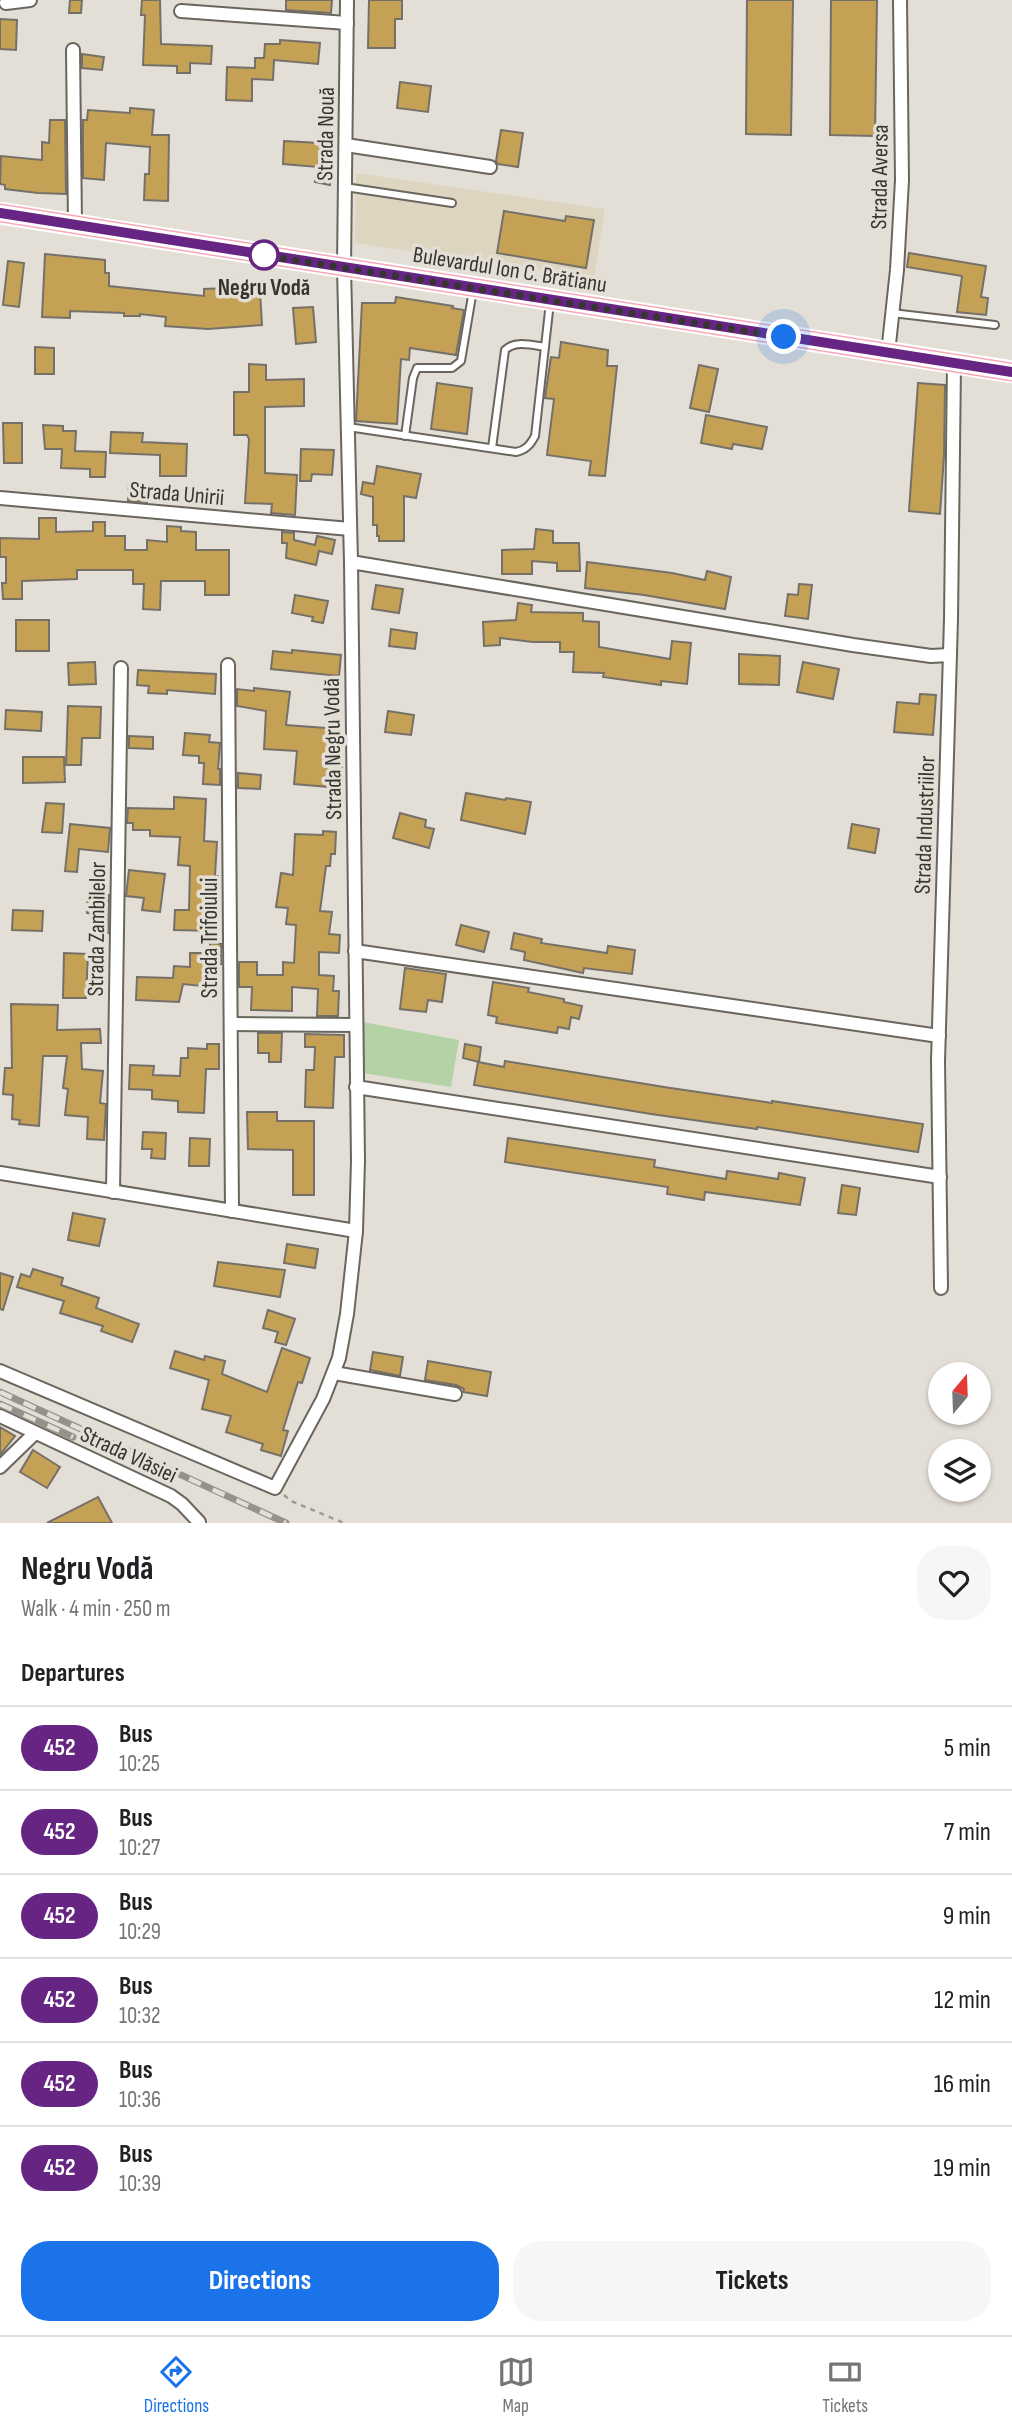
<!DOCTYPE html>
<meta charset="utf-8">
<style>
body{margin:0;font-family:"Sofia Sans Condensed",sans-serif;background:#f6f6f6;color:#202124;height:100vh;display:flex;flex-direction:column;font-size:26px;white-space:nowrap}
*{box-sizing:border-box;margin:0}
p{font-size:23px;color:#757577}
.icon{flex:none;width:38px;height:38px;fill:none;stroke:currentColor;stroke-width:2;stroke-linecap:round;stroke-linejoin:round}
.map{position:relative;height:1523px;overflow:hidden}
.panel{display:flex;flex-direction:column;background:#fff;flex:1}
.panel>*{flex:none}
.badge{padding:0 14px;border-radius:23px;font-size:24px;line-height:46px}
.needle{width:46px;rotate:19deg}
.fabs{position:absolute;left:928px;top:1362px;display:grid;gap:14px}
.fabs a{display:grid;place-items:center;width:63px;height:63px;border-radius:50%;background:#fff;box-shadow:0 2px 5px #0004;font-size:35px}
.you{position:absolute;width:35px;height:35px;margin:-18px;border:5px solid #fff;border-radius:50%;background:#1a73e8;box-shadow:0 0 0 10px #1a73e833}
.map>.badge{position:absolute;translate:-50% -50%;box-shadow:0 0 0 4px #fff}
h2{padding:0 21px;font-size:26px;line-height:63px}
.round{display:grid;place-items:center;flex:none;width:74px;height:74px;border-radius:28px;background:#f6f6f6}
.head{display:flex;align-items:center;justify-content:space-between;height:119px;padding:0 21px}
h1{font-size:33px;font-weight:700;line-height:52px}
.button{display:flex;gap:14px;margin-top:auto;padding:14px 21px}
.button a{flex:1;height:80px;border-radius:28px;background:#1a73e8;color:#fff;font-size:28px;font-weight:700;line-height:80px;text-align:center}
.button a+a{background:#f6f6f6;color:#202124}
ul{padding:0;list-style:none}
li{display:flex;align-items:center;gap:21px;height:84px;padding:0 21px;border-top:2px solid #e0e0e0}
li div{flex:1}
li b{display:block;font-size:26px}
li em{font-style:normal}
li .badge{min-width:77px;font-weight:700;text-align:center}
.tabs{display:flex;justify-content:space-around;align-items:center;height:98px;border-top:2px solid #e0e0e0;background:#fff;font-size:19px;color:#757577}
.tabs a{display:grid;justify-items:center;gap:4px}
.tabs .current{color:#1a73e8}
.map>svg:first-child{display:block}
.commercial{fill:#ded5c0}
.green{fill:#b4d2a6}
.building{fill:#c5a155;stroke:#757168;stroke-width:2}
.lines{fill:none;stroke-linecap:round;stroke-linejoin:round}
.lane-casing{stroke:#6a665e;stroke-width:10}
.street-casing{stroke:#6a665e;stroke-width:16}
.primary-casing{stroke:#fff;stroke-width:23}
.path{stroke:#9e9b94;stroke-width:2.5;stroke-dasharray:5 5;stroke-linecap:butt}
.lane{stroke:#fff;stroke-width:6}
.street{stroke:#fff;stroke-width:12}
.primary{stroke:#f8a7b9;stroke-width:19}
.rail-casing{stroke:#96928b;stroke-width:7}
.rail{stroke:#e4dfd6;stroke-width:4.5;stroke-dasharray:13;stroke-linecap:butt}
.line-casing{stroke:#fff;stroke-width:16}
.line{stroke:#662483;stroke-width:10}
.walk{stroke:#373531;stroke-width:7;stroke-dasharray:0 12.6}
.stop-dot{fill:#fff;stroke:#662483;stroke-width:3.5}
.labels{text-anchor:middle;stroke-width:7;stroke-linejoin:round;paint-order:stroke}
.street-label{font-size:23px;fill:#373531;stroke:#e4dfd6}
.stop-label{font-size:23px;font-weight:bold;fill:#373531;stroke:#e4dfd6}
</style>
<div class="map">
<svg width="1012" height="1523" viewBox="0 0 1012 1523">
<rect width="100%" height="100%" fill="#e4dfd6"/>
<polygon class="commercial" points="356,173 605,209 594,278 355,243"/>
<polygon class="green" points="363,1022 459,1040 451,1087 363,1073"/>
<g class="building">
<polygon points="70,0 82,0 81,13 69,13"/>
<polygon points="142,0 160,0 161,44 212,46 211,64 190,63 190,73 177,73 177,66 143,65 145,15 141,15"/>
<polygon points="286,0 332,0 331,13 286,10"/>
<polygon points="369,0 402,0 402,19 395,19 395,48 368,48"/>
<polygon points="747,0 793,0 791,135 746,134"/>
<polygon points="831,0 877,0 875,136 830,135"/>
<polygon points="0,19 17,20 16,50 0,49"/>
<polygon points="280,40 320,43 318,64 274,60 273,80 252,79 252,101 226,100 227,67 255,68 255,58 264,58 265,44 280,44"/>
<polygon points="82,54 104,57 102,70 82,68"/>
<polygon points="400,82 431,86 428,112 397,108"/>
<polygon points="130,108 154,110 152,135 169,135 168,201 144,200 145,174 149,174 150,147 106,143 104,180 83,178 83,120 87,120 88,110 130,113"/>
<polygon points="50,120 65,120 66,194 38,193 5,189 5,185 0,184 1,156 42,160 42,142 49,143"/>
<polygon points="501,130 523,133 518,167 498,164 496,161"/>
<polygon points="284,141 320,143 318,167 283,164"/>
<polygon points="318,167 332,170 330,185 315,182"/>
<polygon points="504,211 565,221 566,216 594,220 586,268 497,253"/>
<polygon points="909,253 986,266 981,297 988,298 986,315 957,312 962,276 907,267"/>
<polygon points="45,254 105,260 105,273 109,273 109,286 204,296 204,289 226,288 226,292 260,291 262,325 208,329 165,326 166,317 140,314 140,316 124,316 124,313 70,311 70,318 42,317"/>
<polygon points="8,261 24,263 19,307 3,305"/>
<polygon points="396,297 453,306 452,308 464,310 456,355 410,348 409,360 401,359 397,424 356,421 362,303 395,303"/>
<polygon points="313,307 316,342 296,344 293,308"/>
<polygon points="561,342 608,350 607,366 617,366 605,476 589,475 591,461 547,455 554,399 545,398 546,390 551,357 559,358"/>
<polygon points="35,347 54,348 54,374 35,374"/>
<polygon points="249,364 266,365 266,380 304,379 304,406 265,407 265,473 297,475 295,515 271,513 272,504 245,503 249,439 247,435 234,435 234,392 249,392"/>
<polygon points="699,365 718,369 709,412 690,408"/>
<polygon points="437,383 472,388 467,434 431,429"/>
<polygon points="918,383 945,385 944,456 940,514 909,511"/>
<polygon points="706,415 767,427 762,449 733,444 732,449 701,443"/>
<polygon points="3,423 22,423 22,463 4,463"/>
<polygon points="43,425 63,426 63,431 76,431 75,451 106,452 105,477 90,477 90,469 61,468 62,449 45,449"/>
<polygon points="111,432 143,433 142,442 187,444 186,476 160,476 160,455 110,453"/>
<polygon points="301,449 334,450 332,475 312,474 311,481 300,481"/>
<polygon points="377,466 421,474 416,498 404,496 404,541 379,541 379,536 377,536 377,525 373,525 373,497 361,494 363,482 374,484"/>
<polygon points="129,484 148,485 147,502 128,501"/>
<polygon points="39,518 56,518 56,532 93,531 93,522 105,522 105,536 125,536 125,550 147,550 147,540 167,542 167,526 181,527 181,531 196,532 196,550 229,550 229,595 205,595 205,581 161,581 160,610 143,609 144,584 133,584 133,570 77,570 77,579 22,581 22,599 3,599 2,583 6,583 6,557 0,557 0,538 39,539"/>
<polygon points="536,529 553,531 553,543 579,543 580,571 557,571 557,563 532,561 532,574 502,574 502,550 534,549"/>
<polygon points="282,532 294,533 294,540 315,545 317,536 335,540 332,554 319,551 316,565 286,558 287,543 282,543"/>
<polygon points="587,562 672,573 705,580 707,571 731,577 725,609 644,595 585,588"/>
<polygon points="799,584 812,585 808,619 785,616 788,594 798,595"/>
<polygon points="376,585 403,589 399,613 372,609"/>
<polygon points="295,595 328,601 323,623 312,621 313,617 292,613"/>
<polygon points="518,603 532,605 531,612 583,613 583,621 599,622 599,647 670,659 672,641 691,643 687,684 661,681 661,685 603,677 604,673 573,672 574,652 560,652 560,642 533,642 500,638 500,645 484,646 483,622 516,620"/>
<rect x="16" y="620" width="33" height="31"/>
<polygon points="391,629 417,633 415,649 389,646"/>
<polygon points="292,650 341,655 339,676 271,669 273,651 292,653"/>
<polygon points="739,654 780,656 779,685 739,684"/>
<polygon points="95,662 96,684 69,685 68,663"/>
<polygon points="803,662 839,669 833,699 797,692"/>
<polygon points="138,670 216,674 215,694 167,690 167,694 148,693 149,686 137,685"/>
<polygon points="254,688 290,692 286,725 326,728 326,731 337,732 335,765 342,766 340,788 294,784 297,751 264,749 266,711 237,706 237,689 254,691"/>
<polygon points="920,694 936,695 933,735 894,732 897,702 919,704"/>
<polygon points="68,706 101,707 100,738 82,738 81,765 66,765"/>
<polygon points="6,710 42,712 41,731 5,729"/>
<polygon points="388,711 414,715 411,735 385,732"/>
<polygon points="185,733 210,735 209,742 220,743 218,769 220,769 220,785 203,784 204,763 199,763 199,756 183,755"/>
<polygon points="129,736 153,737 153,749 129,748"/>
<polygon points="23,757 64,757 65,782 23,783"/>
<polygon points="238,773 261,775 260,789 238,788"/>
<polygon points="466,793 505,800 506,798 531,802 525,834 461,820"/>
<polygon points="174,797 206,799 204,841 217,842 215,876 218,876 217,931 174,930 175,910 189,910 190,866 178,865 180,837 150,836 150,830 133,830 133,823 127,823 128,808 174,809"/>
<polygon points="46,803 64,804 62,833 42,832"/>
<polygon points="400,813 426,820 425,827 434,829 429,848 393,838"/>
<polygon points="70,824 110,828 108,852 79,849 77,872 65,871"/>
<polygon points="852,824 879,829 875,853 848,848"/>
<polygon points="323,831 336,832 335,854 331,854 330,866 326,866 320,911 332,912 329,934 340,935 339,953 319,952 319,975 334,976 333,991 339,991 338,1016 317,1016 318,989 292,987 292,1011 251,1010 252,987 239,987 239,962 257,962 257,975 283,975 283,962 294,963 296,925 286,924 288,908 276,907 281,873 293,875 295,834 323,835"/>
<polygon points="129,870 165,874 160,912 142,910 144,898 126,896"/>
<polygon points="88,894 109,895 108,933 94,932 94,914 87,913"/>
<polygon points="13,910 43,911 42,931 12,930"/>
<polygon points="461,925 489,932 484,952 456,945"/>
<polygon points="514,933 542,939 541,943 607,953 608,946 635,950 632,974 584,968 583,973 524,960 525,952 511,949"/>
<polygon points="210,943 221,944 221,964 213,963 211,987 183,984 179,1002 136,1000 137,977 173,978 174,966 190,967 190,953 210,953"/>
<polygon points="64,953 88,954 86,998 63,998"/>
<polygon points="405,968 446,974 442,1002 428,1000 426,1012 400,1009"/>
<polygon points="493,982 529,988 528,992 564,999 564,1002 582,1006 579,1019 571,1017 569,1029 558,1027 557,1033 496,1023 497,1017 488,1015"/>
<polygon points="11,1004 58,1005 57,1030 100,1029 101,1043 81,1043 82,1069 103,1071 100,1103 106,1104 104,1140 87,1139 88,1117 65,1115 68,1089 63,1088 67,1056 43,1056 39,1126 19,1124 20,1120 12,1119 13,1095 3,1094 5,1068 12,1068"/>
<polygon points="258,1033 282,1033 281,1062 269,1062 269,1053 258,1053"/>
<polygon points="305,1034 344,1035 344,1057 335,1057 333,1108 305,1107 306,1070 314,1070 315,1047 305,1047"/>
<polygon points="207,1044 219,1044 219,1069 206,1069 204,1113 178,1112 178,1101 152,1099 152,1090 129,1089 130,1065 154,1066 153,1075 180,1076 181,1058 188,1058 188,1048 207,1049"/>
<polygon points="465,1044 481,1047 479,1062 463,1058"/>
<polygon points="505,1061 664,1087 772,1103 772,1101 923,1124 918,1152 757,1127 757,1129 651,1114 474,1085 478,1062 504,1067"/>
<polygon points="247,1112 277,1112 277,1121 314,1121 314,1195 293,1195 293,1150 248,1149"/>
<polygon points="143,1132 166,1133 165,1159 151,1158 152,1149 142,1149"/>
<polygon points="190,1138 210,1139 209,1166 189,1166"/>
<polygon points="508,1138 655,1160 654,1167 726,1179 727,1171 778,1179 779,1173 805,1178 800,1205 705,1192 704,1200 667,1194 668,1187 505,1162"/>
<polygon points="842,1185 860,1188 856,1215 838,1213"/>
<polygon points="73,1213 105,1219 99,1246 68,1240"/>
<polygon points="287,1244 318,1249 315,1268 284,1263"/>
<polygon points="218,1262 285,1270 280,1297 214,1286"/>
<polygon points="33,1269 63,1278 61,1285 99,1298 96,1308 139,1324 132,1342 101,1331 103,1326 60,1313 64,1301 17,1287 21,1274 30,1277"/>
<polygon points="0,1273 13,1277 3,1310 0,1309"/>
<polygon points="268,1310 295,1319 286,1345 275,1342 278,1332 263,1328"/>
<polygon points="282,1348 310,1358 302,1383 298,1382 283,1430 288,1431 281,1456 261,1450 263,1444 226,1432 231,1416 202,1409 209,1380 170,1368 175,1351 204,1360 205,1356 225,1361 222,1374 267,1392"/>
<polygon points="373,1352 403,1357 400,1376 370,1370"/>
<polygon points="428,1361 491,1372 487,1396 463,1392 464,1389 456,1385 425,1380"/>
<polygon points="0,1427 15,1436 0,1455"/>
<polygon points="33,1450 60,1467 47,1488 20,1472"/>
<polygon points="98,1497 112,1523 47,1523"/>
</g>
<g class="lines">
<defs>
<g id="lane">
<polyline points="345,187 452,203"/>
<polyline points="892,313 995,325"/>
<path d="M 348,427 L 516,452 C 526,450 530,445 535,436 L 550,302"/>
<polyline points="405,436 413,378 417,368 452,368 461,361 473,290"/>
<path d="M 492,448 L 505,350 C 515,340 532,345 545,347"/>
</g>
<g id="street">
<polyline points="6,3 30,0"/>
<polyline points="181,11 347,23"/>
<polyline points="73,50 75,225"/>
<polyline points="346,145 490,167"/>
<polyline points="888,353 897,270 902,180 900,0"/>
<polyline points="0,498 350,529"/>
<polyline points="351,562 853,645 931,656 950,655"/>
<polyline points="228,665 232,1211"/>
<polyline points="355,951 939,1036"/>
<polyline points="231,1024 356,1025"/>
<polyline points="356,1087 940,1177"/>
<polyline points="0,1173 356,1231"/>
<polyline points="113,1192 121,668"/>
<polyline points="941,1288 938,1061 951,619 954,364"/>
<polyline points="0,1371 275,1488 323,1399 339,1358 347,1314 356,1231 358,1161 351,562 344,268 347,0"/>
<polyline points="334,1373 455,1394"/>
<polyline points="0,1416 171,1496 182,1504 199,1522"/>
<polyline points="0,1467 35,1433"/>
</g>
<polyline id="primary" points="0,213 1012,372"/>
</defs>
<use href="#lane" class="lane-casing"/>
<use href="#street" class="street-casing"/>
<use href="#primary" class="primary-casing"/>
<polyline class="path" points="284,1495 291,1501 344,1523"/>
<use href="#lane" class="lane"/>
<use href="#street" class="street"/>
<use href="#primary" class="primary"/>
<defs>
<g id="rail">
<polyline points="0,1392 286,1523"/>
<polyline points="0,1404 73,1437"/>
</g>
</defs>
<use href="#rail" class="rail-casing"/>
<use href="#rail" class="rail"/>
</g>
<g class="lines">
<defs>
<polyline id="line" points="0,213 1012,372"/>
</defs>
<use href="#line" class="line-casing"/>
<use href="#line" class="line"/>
<polyline class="walk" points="264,255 255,254 784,337"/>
</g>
<circle class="stop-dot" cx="264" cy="255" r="14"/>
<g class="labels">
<g class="street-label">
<text transform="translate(325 134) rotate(-89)" y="8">Strada Nouă</text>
<text transform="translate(879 177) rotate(-89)" y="8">Strada Aversa</text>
<text transform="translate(510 269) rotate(9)" y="8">Bulevardul Ion C. Brătianu</text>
<text transform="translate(177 493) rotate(5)" y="8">Strada Unirii</text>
<text transform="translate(332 749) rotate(-91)" y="8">Strada Negru Vodă</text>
<text transform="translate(924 825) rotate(-88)" y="8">Strada Industriilor</text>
<text transform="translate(96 929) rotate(-89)" y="8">Strada Zambilelor</text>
<text transform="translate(209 938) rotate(-90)" y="8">Strada Trifoiului</text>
<text transform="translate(129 1454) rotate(25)" y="8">Strada Vlăsiei</text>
</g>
<g class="stop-label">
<text x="264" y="295">Negru Vodă</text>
</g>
</g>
</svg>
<div class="fabs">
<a><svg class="needle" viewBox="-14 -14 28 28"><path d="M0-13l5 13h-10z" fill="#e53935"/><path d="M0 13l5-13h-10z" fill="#757577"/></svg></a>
<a><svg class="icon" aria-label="layers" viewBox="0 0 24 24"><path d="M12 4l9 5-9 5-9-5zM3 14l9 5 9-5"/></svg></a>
</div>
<div class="you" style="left:784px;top:337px"></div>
</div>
<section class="panel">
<div class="head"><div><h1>Negru Vodă</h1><p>Walk · 4 min · 250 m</p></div><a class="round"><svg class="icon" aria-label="heart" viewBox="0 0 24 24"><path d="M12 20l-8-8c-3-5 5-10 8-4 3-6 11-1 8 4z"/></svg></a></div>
<h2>Departures</h2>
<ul>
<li><span class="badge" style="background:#662483;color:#fff">452</span><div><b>Bus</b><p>10:25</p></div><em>5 min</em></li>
<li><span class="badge" style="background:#662483;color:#fff">452</span><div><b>Bus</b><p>10:27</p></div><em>7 min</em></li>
<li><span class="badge" style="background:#662483;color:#fff">452</span><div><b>Bus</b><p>10:29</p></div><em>9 min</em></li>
<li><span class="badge" style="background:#662483;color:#fff">452</span><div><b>Bus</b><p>10:32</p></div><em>12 min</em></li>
<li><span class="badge" style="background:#662483;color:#fff">452</span><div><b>Bus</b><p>10:36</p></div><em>16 min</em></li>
<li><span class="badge" style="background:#662483;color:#fff">452</span><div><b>Bus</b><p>10:39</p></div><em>19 min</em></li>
</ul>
<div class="button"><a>Directions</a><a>Tickets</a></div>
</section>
<nav class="tabs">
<a class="current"><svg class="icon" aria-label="directions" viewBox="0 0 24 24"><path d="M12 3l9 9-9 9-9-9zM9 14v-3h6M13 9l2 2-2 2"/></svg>Directions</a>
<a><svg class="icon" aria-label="map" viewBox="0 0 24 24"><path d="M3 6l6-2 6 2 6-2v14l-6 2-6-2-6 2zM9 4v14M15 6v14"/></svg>Map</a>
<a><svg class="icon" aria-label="tickets" viewBox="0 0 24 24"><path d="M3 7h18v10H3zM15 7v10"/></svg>Tickets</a>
</nav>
